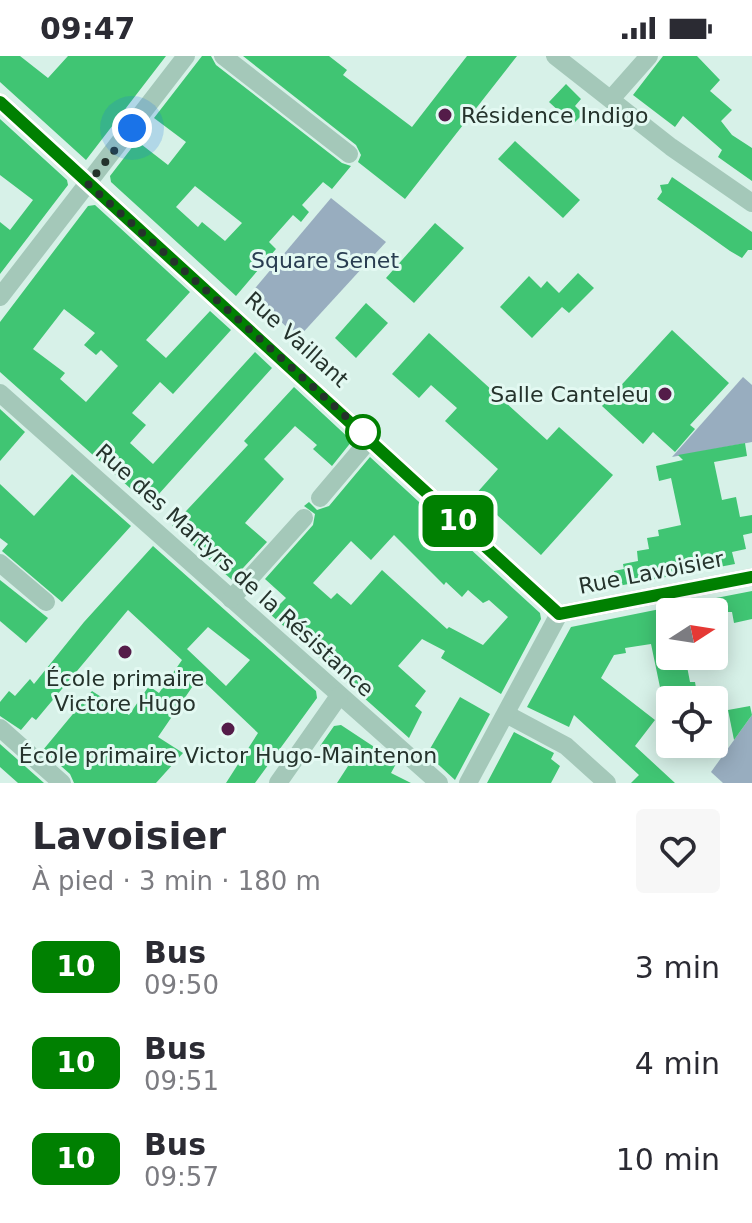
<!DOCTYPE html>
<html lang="fr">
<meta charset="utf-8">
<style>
body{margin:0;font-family:"DejaVu Sans",sans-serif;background:#f7f7f7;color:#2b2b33;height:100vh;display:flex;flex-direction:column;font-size:30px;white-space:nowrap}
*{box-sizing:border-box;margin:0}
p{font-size:26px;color:#7c7c81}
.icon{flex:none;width:44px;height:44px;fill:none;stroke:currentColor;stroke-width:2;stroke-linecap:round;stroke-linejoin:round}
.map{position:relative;height:727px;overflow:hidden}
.side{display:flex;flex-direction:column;background:#fff;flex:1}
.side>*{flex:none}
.badge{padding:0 16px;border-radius:12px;font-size:28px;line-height:52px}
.needle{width:52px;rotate:78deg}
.controls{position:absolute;left:656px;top:542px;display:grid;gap:16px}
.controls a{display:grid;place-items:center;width:72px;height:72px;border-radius:8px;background:#fff;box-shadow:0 4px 20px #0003;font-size:40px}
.you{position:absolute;width:40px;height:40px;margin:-20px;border:6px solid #fff;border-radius:50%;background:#1a73e8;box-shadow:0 0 0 12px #1a73e833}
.map>.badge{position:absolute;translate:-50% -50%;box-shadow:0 0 0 4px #fff}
.round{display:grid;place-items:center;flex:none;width:84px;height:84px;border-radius:8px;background:#f7f7f7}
.head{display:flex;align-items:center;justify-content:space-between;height:136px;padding:0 32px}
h1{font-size:38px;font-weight:600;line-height:60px}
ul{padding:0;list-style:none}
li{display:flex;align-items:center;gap:24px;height:96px;padding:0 32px}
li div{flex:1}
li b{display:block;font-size:30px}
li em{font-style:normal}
li .badge{min-width:88px;font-weight:700;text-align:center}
.status{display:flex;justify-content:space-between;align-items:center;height:56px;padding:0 40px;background:#fff;direction:ltr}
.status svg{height:22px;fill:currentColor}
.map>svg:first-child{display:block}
.green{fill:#98adbf}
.building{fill:#40c573;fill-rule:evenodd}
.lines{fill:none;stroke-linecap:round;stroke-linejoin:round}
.minor{stroke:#a4c8b9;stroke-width:18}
.line-casing{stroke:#fff;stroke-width:18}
.line{stroke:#008001;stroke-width:12}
.walk{stroke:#25332c;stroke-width:8;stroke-dasharray:0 14.4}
.poi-dot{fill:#541c49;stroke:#e3f9f2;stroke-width:3}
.stop-dot{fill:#fff;stroke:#008001;stroke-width:4}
.labels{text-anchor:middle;stroke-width:6;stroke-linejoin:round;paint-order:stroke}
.poi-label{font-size:22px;fill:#25332c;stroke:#e3f9f2}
.park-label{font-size:22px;fill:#293d51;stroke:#e3f9f2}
.street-label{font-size:22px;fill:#25332c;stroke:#e3f9f2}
</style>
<div class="status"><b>09:47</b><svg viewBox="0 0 49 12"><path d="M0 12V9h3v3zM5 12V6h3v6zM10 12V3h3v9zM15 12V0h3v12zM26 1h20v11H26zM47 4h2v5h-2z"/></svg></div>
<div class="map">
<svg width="752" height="727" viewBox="0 0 752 727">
<rect width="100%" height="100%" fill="#d7f1e8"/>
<g class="green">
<polygon points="331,142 386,186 298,282 251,237"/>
<polygon points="743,321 752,329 752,386 672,401"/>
<polygon points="752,659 752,727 723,727 711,716"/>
</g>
<g class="building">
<polygon points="0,0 20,0 48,22 68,0 166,0 86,104 0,26"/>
<path d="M 202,0 L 211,0 L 216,9 L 342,107 L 351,110 L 332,133 L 323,126 L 302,149 L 309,156 L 301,166 L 293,159 L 269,186 L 276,193 L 236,240 L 111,126 L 110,120 L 137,85 L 168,109 L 186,86 L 154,62 ZM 195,130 L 242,167 L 225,185 L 202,166 L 198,171 L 176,151 Z"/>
<polygon points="243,0 329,0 347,14 343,19 412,71 467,0 517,0 405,143 358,106 361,99 356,89"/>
<polygon points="663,0 697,0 720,24 710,35 732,54 721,65 732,79 752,92 752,125 718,101 722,94 683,60 675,71 633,39"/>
<polygon points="566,28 581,43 575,50 583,58 573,68 549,46"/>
<polygon points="0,63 67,124 68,129 0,218 0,166 10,174 33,144 0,119"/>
<polygon points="515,85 580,144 563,162 498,103"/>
<polygon points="672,121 752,176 752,194 748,194 742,202 730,195 657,143 662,136 660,129 668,128"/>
<path d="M 95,149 L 190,236 L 146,284 L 166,302 L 210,255 L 231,274 L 173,338 L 160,326 L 132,357 L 146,369 L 130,387 L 153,408 L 255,296 L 272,312 L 149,449 L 0,316 L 0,266 L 88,150 ZM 64,253 L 95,277 L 84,289 L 96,299 L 101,294 L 118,310 L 86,346 L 60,323 L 65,317 L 33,293 Z"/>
<polygon points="435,167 464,192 414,247 386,222"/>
<polygon points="578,217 594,232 569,257 562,251 532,282 500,251 529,220 541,232 547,225 559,237"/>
<polygon points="366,247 388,267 356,302 335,282"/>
<polygon points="672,274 729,327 690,369 695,373 675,396 653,376 643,388 602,350"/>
<polygon points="429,277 547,384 559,371 613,419 541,499 475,439 498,413 445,365 457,352 431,329 419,342 392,318"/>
<polygon points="294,331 352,385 332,410 313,393 317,389 295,370 264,403 284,423 245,467 267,486 232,524 172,470 248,389 244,385"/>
<polygon points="0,353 25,376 0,405"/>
<polygon points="745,387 747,400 714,406 722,444 736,441 740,461 752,459 752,477 743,479 746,493 732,496 735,508 618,530 614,515 624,513 623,508 638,505 637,495 649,493 647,482 659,480 658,474 681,469 671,422 659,425 656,410 683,404 678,399"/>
<path d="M 370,401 L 540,557 L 541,563 L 501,638 L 441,602 L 445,595 L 422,583 L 398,610 L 426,635 L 415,650 L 422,656 L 409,682 L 270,558 L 286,542 L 265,523 L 313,469 L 315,458 L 304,450 L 309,446 L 317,454 L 329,450 ZM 394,479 L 444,529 L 446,526 L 462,541 L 468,534 L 483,547 L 489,544 L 508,561 L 483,589 L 449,571 L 447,573 L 382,514 L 351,549 L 337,537 L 331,543 L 313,527 L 351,485 L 371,504 Z"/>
<polygon points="72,418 131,470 62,546 2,495 8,488 0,482 0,428 34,460"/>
<path d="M 153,490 L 316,635 L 317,642 L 255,727 L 226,727 L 258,677 L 199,621 L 158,681 L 183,697 L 156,727 L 74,727 L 70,718 L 43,694 L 92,635 L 129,659 L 149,630 L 159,637 L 182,604 L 128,554 L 36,664 L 32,661 L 21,674 L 0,660 L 0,646 L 9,635 L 15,640 L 30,623 L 34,628 L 84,566 ZM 208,571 L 250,604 L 226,630 L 187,593 Z"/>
<polygon points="0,524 48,562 26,587 0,565"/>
<polygon points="752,535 752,563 734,567 732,556 675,556 675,550"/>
<polygon points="670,551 670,600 685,600 690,626 695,626 698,644 674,644 673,638 661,636 651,588 625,592 626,597 614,599 601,622 655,664 635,690 675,727 631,727 639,719 574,659 569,671 527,651 571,571"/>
<polygon points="460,641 490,658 455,724 427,698"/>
<polygon points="750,650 752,659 734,684 728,654"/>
<polygon points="341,669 397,706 391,717 411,727 337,727 348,710 320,690 334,670"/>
<polygon points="514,676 554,697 551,703 560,710 551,727 487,727"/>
<polygon points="0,688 44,727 18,727 0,711"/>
</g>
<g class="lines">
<g class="minor">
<polyline points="223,0 349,98"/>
<polyline points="555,0 671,91 752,147"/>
<polyline points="611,43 649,0"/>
<polyline points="0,46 559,558"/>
<polyline points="0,241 186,0"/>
<polyline points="0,337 439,727"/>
<polyline points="320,442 370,383"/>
<polyline points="0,507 46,546"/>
<polyline points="231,543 304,462"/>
<polyline points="559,558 752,521"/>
<polyline points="506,658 566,690 607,727"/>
<polyline points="0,672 62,727"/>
<polyline points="278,727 339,640"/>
<polyline points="468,727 559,558"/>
</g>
</g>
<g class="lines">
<defs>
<polyline id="line" points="0,46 559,558 752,521"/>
</defs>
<use href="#line" class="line-casing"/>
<use href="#line" class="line"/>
<polyline class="walk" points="132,72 88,128 363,376"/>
</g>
<g class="poi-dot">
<circle cx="445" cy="59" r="8"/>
<circle cx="665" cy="338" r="8"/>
<circle cx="125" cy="596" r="8"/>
<circle cx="228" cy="673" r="8"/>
</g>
<circle class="stop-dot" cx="363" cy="376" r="16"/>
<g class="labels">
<g class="poi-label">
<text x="461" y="67" text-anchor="start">Résidence Indigo</text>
<text x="649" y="346" text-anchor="end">Salle Canteleu</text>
<text x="125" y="630">École primaire<tspan x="125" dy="25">Victore Hugo</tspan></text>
<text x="228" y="707">École primaire Victor Hugo-Maintenon</text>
</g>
<g class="park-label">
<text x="325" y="212">Square Senet</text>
</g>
<g class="street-label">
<text transform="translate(297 283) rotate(42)" y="8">Rue Vaillant</text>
<text transform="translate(235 514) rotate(42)" y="8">Rue des Martyrs de la Résistance</text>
<text transform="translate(651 516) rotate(-11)" y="8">Rue Lavoisier</text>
</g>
</g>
</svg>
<div class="controls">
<a><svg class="needle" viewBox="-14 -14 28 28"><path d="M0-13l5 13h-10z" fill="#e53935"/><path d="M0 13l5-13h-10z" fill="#7c7c81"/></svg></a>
<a><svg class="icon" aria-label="locate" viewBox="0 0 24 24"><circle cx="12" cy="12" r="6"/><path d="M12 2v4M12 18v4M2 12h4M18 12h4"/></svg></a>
</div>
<div class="you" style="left:132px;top:72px"></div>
<b class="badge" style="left:458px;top:465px;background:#008001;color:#fff">10</b>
</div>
<section class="side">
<div class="head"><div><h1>Lavoisier</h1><p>À pied · 3 min · 180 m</p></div><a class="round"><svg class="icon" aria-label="heart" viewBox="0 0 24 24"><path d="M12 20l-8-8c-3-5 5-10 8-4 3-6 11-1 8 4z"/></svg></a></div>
<ul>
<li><span class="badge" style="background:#008001;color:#fff">10</span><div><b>Bus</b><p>09:50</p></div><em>3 min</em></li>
<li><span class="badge" style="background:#008001;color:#fff">10</span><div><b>Bus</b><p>09:51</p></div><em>4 min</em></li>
<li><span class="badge" style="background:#008001;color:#fff">10</span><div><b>Bus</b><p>09:57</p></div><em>10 min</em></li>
</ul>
</section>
